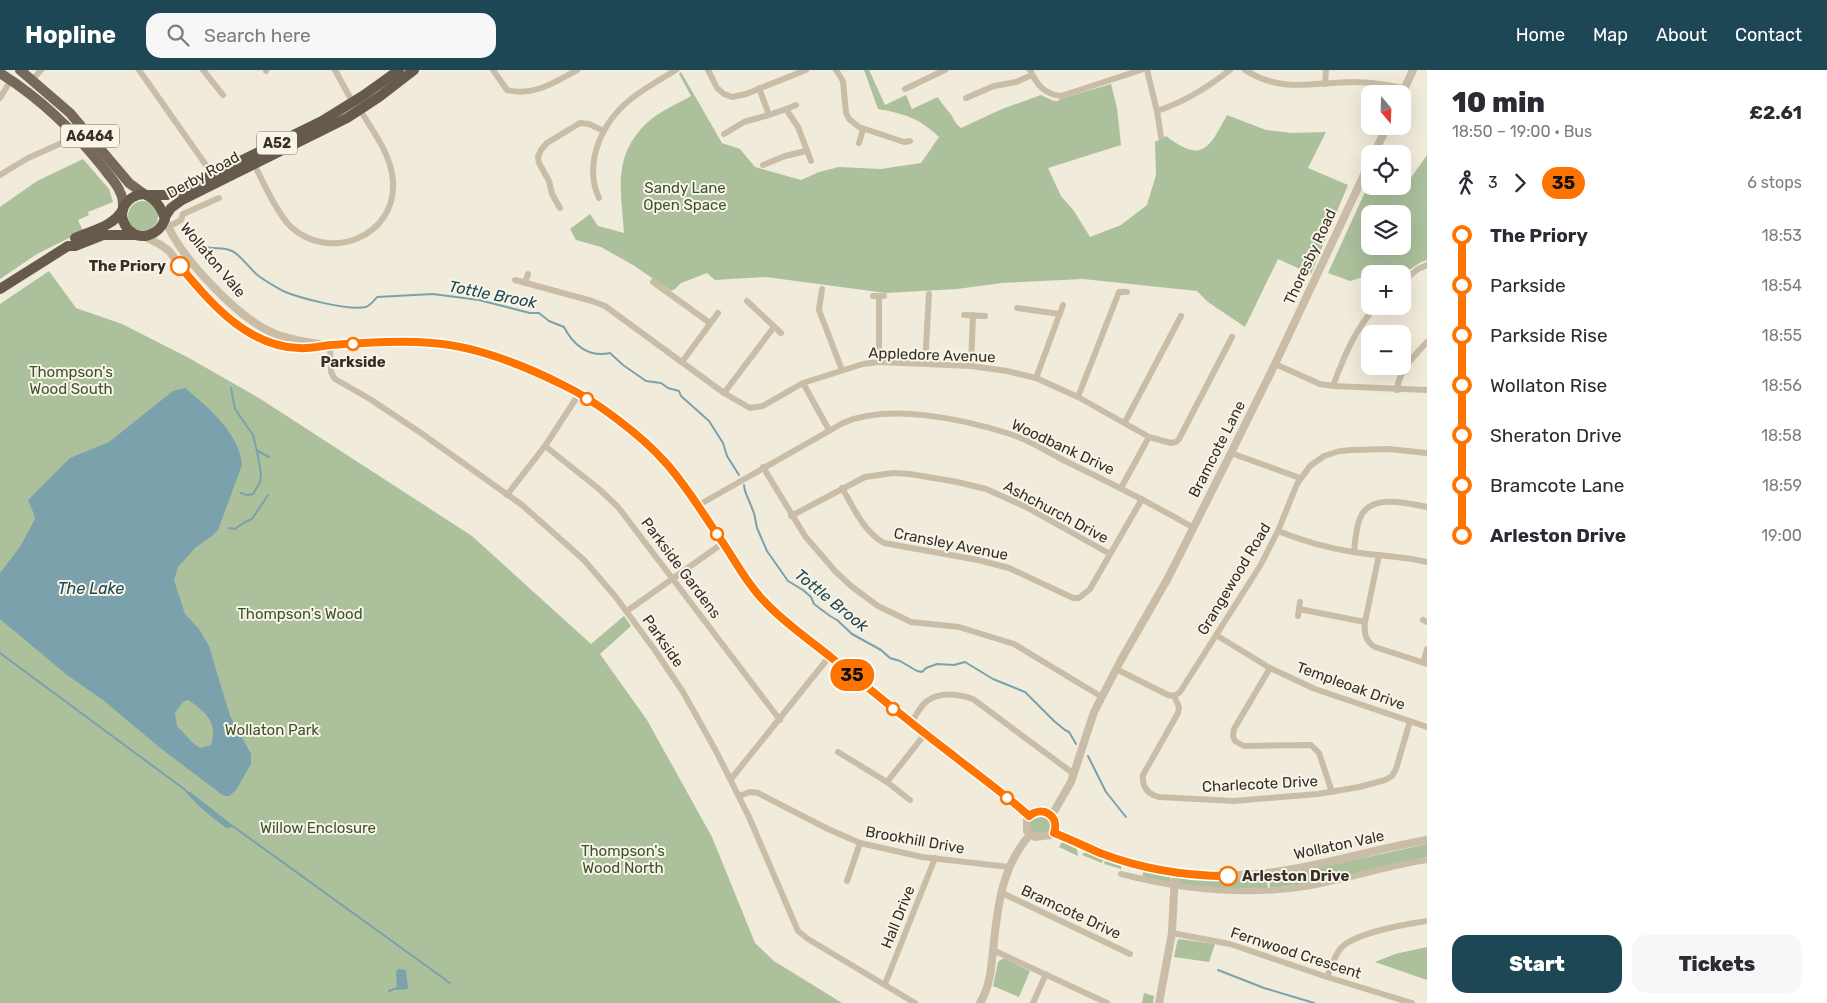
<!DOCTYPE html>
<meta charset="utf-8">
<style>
body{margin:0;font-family:Rubik,sans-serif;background:#f7f7f7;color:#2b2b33;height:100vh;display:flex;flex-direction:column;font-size:19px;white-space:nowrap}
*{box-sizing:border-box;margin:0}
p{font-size:16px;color:#7c7c81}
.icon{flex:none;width:28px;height:28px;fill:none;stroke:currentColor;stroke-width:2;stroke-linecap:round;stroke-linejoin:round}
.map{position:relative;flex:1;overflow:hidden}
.details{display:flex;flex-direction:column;background:#fff;width:400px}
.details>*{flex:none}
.badge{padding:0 10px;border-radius:16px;font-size:18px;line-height:32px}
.needle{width:32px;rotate:161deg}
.controls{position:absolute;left:1361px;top:15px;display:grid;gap:10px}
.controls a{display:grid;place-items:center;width:50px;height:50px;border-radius:10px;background:#fff;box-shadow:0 5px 20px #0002;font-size:25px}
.map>.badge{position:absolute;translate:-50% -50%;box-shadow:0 0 0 2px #fff}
.legs{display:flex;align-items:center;gap:8px;height:55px;padding:0 25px;font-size:16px}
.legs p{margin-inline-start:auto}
.overview{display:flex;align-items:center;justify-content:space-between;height:85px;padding:0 25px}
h1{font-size:28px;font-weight:800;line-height:38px}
.primary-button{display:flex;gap:10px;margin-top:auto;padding:10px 25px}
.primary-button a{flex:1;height:58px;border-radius:15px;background:#1e4756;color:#fff;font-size:20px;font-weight:800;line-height:58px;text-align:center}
.primary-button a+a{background:#f7f7f7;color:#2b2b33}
ul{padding:0 25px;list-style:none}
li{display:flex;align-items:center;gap:18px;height:50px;font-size:19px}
li i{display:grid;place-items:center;width:8px;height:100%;margin:0 6px;background:currentColor}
li i::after{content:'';width:12px;height:12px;margin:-6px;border:4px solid;border-radius:50%;background:#fff}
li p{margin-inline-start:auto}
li:first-child i{background:linear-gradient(#0000 50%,currentColor 0)}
li:last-child i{background:linear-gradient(currentColor 50%,#0000 0)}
header{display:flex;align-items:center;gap:30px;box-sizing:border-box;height:70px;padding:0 25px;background:#1e4756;color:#fff}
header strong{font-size:24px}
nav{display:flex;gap:28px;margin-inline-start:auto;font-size:18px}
.search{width:350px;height:45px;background:#f7f7f7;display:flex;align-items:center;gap:12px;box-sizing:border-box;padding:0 18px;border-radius:15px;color:#7c7c81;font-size:19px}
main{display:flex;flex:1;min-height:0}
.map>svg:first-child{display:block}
.green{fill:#acc09c;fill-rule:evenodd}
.water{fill:#7ba1ad;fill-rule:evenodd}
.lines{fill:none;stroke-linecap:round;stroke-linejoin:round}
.stream{stroke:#7ba1ad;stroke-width:2}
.minor{stroke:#c9bda8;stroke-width:6}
.tertiary{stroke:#c9bda8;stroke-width:8}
.primary{stroke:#776959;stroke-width:10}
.trunk{stroke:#665a4c;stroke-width:10}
.line-1-casing{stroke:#fff;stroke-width:11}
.line-1{stroke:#ff7300;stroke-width:8}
.stop-1-dot{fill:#fff;stroke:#ff7300;stroke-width:2.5}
.labels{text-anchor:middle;stroke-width:4;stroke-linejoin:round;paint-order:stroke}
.shield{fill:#f9f4e8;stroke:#706a62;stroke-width:1}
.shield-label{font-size:14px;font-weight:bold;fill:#362f28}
.street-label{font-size:15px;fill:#362f28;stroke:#f9f4e8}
.park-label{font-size:15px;fill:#3d532c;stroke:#f9f4e8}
.stop-label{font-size:15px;font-weight:bold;fill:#362f28;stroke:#f9f4e8;text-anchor:end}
.water-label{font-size:16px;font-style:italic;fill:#1e4756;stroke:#f9f4e8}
</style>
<header>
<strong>Hopline</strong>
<div class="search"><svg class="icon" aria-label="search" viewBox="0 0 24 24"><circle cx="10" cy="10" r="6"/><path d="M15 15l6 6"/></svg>Search here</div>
<nav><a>Home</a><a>Map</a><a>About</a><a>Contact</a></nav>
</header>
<main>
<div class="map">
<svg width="1427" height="933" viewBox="0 0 1427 933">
<rect width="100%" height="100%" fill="#f1ebdb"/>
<g class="green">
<path d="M 864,0 L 869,0 L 885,35 L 906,25 L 912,39 L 938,27 C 941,33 944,35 948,41 C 954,47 954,53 961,58 L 1002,39 L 1041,25 L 1054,31 L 1058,31 L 1060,29 L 1111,14 L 1117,38 L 1121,75 L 1048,98 L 1061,126 L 1074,141 L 1090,167 L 1121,155 L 1147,135 L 1156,105 L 1155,72 L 1166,66 C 1203,94 1209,78 1227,45 L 1266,60 L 1292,63 L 1326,62 L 1308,98 L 1348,115 L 1311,204 L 1278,189 L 1245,257 L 1208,232 L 1197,221 L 1083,209 L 1002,213 L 957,219 L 886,223 L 766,207 L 715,210 L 707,203 L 681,213 L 675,219 L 671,221 L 633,195 L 601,177 L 576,170 L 570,159 L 590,144 L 598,156 L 624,163 C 621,120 612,85 648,52 C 660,41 677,34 691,26 L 679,4 L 681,2 L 722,73 L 740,79 L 755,97 L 801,110 L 819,102 L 839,97 L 881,99 L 921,93 L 939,67 C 919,48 905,44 878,39 Z"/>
<path d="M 1427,85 L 1427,190 L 1421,192 L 1403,204 L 1382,201 L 1350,211 L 1328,203 L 1370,111 L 1370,116 L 1398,116 L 1403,119 ZM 1370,144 L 1402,144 L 1402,176 L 1370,176 Z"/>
<polygon points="83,89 109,119 113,132 88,142 89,145 78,150 83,161 37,184 0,209 0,137 37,111"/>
<circle cx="143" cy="146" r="15"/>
<polygon points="49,201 76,238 122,254 189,288 259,328 472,466 591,574 624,546 631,556 600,584 647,650 712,767 755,873 774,891 842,933 0,933 0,234"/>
<polygon points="1039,744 1045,745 1051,749 1052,757 1049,762 1037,764 1030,759 1031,748"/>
<polygon points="1062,772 1077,779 1078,786 1059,777"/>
<polygon points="1427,774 1427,787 1316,813 1270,818 1269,807 1298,802"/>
<polygon points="1088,782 1104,788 1102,793 1082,785 1084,783"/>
<polygon points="1106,788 1122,793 1121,799 1104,794"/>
<polygon points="1144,800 1169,805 1171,811 1169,812 1142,807"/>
<polygon points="1184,806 1213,809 1266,807 1268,818 1222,819 1179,814 1178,809"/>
<polygon points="1179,869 1215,874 1209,892 1174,887 1177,872"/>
<polygon points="1427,877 1427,910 1375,892 1395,884"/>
<polygon points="1002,889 1006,889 1030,901 1019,927 993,916 998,892"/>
<polygon points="1144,923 1154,926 1153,933 1142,933"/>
</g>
<g class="water">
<path d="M 185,318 C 207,336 240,364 242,395 L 218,460 L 212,466 L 195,478 L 178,497 L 174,510 L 185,544 L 199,559 L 209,576 L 230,646 L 251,684 L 251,694 L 236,720 L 229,726 L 225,726 L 221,724 L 159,677 L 103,630 L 67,605 L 0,549 L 0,503 L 20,477 L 35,449 L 33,442 L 28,430 L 70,388 L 109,372 L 173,321 ZM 188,630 C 206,642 218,652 211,675 L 200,678 L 193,673 L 177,656 L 175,643 L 183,632 Z"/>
<path d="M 180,715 L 233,757 L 227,758 C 210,747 192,731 180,715 Z"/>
<polygon points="398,899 406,900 408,919 397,920 396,902"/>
</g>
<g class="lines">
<g class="stream">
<path d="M 198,170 C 209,184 219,174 232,181 C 240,184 251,201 260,207 C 267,212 276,217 283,221 C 299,228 349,241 366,237 C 370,235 374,231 377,227 L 433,224 L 479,230 L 530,243 L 539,243 L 549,251 L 564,257 C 573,275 589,288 610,283 L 623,295 L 646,311 L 661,313 L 668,318 L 679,321 L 681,326 L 709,351 L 723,373 L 727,386 L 739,405"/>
<polyline points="231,318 235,339 253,365 257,381 261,404 260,412 253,424 247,425 241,423"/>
<polyline points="258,381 269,387"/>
<polyline points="744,415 745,421 754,443 757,458 767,481 788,511 803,520 811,527 814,534 830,546 837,550 852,564 881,580 890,588 900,591 917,601 922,602 926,598 937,594 954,595 965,592 993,609 1025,622 1054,651 1065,660 1069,662 1076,674"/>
<polyline points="229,458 235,459 245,452 252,449 268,425"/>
<polyline points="0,583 184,719"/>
<polyline points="1088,686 1106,722 1126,747"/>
<polyline points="190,723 231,755 450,913"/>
<polyline points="1218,900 1264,918 1314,933"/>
<polyline points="389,921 397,918"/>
</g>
<g class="minor">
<polyline points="139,0 213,105"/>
<polyline points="203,0 223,25"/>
<polyline points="266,0 266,1"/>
<polyline points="335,0 353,33"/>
<path d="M 493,0 L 507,20 C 533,27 555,12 577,0"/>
<polyline points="708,0 717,18 724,24 732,27 746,24 806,0"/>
<polyline points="836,0 843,11 846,43 849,49 859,57 904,72 910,71"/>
<path d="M 1030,0 C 1037,15 1044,24 1061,26 L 1141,0"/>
<polyline points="1147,0 1157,41 1161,67"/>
<path d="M 1245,0 C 1282,24 1314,12 1354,12 C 1371,12 1388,15 1404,18"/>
<polyline points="32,10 41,0"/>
<polyline points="1325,14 1326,0"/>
<polyline points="759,18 769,45 786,39 798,57 811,91"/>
<polyline points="905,19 945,0"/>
<polyline points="0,28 11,10"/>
<polyline points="966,28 994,16 1016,12 1032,5"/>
<polyline points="786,39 796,35"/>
<path d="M 1157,41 C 1185,32 1207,18 1230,0"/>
<polyline points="724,64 744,52 769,45"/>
<polyline points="859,73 863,59"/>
<path d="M 254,94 C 263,112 277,143 290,156 C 329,193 396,167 393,112 C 392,86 373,61 360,40"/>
<polyline points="763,95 785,86 806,81"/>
<polyline points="0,105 28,88 64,72 73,64"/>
<path d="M 599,128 C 583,93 602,52 631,29 C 645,18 661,9 676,0"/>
<polyline points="560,138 552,124 549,111 539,93 538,87 541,80 547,73 580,53 589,54 604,61"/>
<polyline points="168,157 181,150 183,144 219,128"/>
<polyline points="515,210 592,231 605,236 724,323 750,338 763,336 803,313 863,294 879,292 971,296 1007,301 1036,308 1078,327 1149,367"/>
<polyline points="653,212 710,253"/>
<polyline points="1402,212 1418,199 1427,195"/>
<polyline points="525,213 528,204"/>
<polyline points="822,219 819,240 842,300"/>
<polyline points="873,226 884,226"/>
<polyline points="879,226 879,292"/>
<polyline points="747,231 781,263"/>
<polyline points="1017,238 1060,244"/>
<polyline points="964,245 985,246"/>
<polyline points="330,275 331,302 335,309 370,329 421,363 522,435 584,490 615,526 654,579 683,622 716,681 749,747 798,861 808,869 915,933"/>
<polyline points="682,292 718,243"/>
<polyline points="925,294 929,224"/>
<polyline points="1275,294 1320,314 1333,316 1427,320"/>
<polyline points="971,296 973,245"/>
<polyline points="1036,308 1063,235"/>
<polyline points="803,313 829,360"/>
<path d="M 1333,316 C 1344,286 1355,260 1376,236"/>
<path d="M 1397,320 C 1399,300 1414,286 1427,272"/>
<polyline points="724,323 774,257"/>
<polyline points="1078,327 1119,222 1127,222"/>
<polyline points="1125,352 1181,246"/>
<polyline points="545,376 599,419 618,437 780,650"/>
<polyline points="1231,383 1300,408"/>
<polyline points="763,397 805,466 835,501 851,516 878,536 911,552 959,557 1014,574 1102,627"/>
<path d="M 842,418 C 854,438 863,461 884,473 L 978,490 L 1009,498 L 1073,528 L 1079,528 L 1090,519 L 1142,429"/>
<polyline points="1121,418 1149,367 1171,373 1176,372 1179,369 1232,267"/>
<polyline points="507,425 545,376 579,324"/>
<path d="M 697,436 L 843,353 C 889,333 963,349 1010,364 C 1029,370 1048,382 1065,391 C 1109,412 1152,434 1194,458"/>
<polyline points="791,446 865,407 893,403 910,404 957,412 986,419 1026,437 1110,484"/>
<path d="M 1278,461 C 1303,471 1327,478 1353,482 C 1378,486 1403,486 1427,492"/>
<path d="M 1354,482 C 1355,471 1356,458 1360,448 C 1370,423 1407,433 1427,437"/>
<path d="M 1379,485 L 1365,552 C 1364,563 1365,571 1375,577 L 1427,594"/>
<polyline points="1299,539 1365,552"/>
<polyline points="627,541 723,473"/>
<polyline points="1298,546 1300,532"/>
<polyline points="1423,550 1427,552"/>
<polyline points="1216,565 1270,598 1315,619 1427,657"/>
<polyline points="1423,593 1427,579"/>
<polyline points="1270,598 1234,659 1233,666 1235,671 1244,676 1311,675 1319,683 1332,722"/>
<polyline points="1116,599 1168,625 1174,626 1180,622 1260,496 1278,461 1297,414 1310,396 1324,386 1340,381 1352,380 1388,379 1427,383"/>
<path d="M 1174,626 L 1179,637 L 1178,643 L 1143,705 C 1142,716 1147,724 1159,727 L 1234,731 L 1318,724 L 1359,717 L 1385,710 L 1392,706 L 1396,699 L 1410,651"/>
<path d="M 911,653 C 916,646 920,636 927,631 C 941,621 958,624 973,629 L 1074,704"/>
<polyline points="838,682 887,712 910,730"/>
<polyline points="731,709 829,587"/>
<polyline points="887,712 925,664"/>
<polyline points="739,726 750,722 758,723 828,759 860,773 922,787 1009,797"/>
<path d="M 1121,804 C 1183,820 1247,827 1311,816 C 1350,809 1388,796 1427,790"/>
<polyline points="847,811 860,773"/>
<polyline points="1002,823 1130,884"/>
<polyline points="1172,863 1230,874 1327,907 1412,933"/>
<polyline points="993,880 1107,933"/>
<path d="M 1327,907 C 1331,898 1334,886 1341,878 C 1354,863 1407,854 1427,851"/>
<polyline points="885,914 935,788"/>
<polyline points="1033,933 1046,904"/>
</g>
<g class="tertiary">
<polyline points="1402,24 1413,0"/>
<polyline points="1374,84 1387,56"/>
<path d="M 165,149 C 178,185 236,246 271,262 C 286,269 304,272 320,274"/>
<polyline points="143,166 161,175 169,181 202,223 228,248 262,270 276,275 302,279 330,275 394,273 431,273 459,277 485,283 517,295 579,324 617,350 653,380 666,393 723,473 747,511 763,531 788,554 911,653 1029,746"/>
<polygon points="1040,741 1048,743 1054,748 1055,759 1051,765 1035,767 1027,761 1027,749 1033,743"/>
<polyline points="1052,745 1071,712 1094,642 1121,590 1168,508 1231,383 1275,294 1370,92"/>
<path d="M 1054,763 C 1087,775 1115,790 1150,797 C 1189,805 1228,808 1267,803 C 1321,797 1373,779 1427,770"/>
<path d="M 980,933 C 990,916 991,900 993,881 C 997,841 1001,796 1030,765"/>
<polyline points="1159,933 1172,863 1175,802"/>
</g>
<g class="primary">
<polyline points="20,0 70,43 129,113 144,124"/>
<path d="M 0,3 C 40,28 76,63 105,100 C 110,107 117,114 120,122 C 123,127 123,132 123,137"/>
</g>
<g class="trunk">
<path d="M 144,124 C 156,129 161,137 165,149 C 159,165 140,173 127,158 C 115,142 127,125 144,124 Z"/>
<polyline points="147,125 167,125 181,120 322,51 364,25 399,0"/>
<polyline points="165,147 171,138 182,130 347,48 379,27 414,0"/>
<path d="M 75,168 C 90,161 115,156 123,139"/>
<polyline points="0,219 68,176 75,176 103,165 137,165"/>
</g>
</g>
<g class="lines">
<defs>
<path id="line-1" d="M 180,196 C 209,232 248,277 299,278 C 309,279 320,276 331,275 C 363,273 400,270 432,273 C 477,276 523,295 563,315 C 595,330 642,366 665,392 C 686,415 703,444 721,470 C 735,490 746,513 764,531 C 784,553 810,570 833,589 C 873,622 913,655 954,686 C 979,706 1005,724 1029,746 C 1043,735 1060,746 1054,763 C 1070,769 1084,776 1100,783 C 1139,798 1185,806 1228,806"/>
</defs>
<use href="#line-1" class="line-1-casing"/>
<use href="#line-1" class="line-1"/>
</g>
<g class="stop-1-dot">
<circle cx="180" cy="196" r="9"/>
<circle cx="353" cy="274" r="6"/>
<circle cx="587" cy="329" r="6"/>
<circle cx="717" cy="464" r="6"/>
<circle cx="893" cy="639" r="6"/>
<circle cx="1007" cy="728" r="6"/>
<circle cx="1228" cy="806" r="9"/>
</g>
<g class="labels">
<g class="shield">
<rect x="61" y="54.5" width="58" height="23" rx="4"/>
<rect x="257" y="61.5" width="40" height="23" rx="4"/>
</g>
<g class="shield-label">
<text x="90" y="71">A6464</text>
<text x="277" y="78">A52</text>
</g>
<g class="street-label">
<text transform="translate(203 105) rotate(-29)" y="5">Derby Road</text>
<text transform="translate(1310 187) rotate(-65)" y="5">Thoresby Road</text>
<text transform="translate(213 190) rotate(50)" y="5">Wollaton Vale</text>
<text transform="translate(932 285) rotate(2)" y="5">Appledore Avenue</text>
<text transform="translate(1063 377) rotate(25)" y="5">Woodbank Drive</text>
<text transform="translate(1217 379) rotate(-63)" y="5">Bramcote Lane</text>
<text transform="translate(1056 442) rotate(28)" y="5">Ashchurch Drive</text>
<text transform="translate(951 474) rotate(11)" y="5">Cransley Avenue</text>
<text transform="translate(681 498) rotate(53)" y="5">Parkside Gardens</text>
<text transform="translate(1234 509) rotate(-59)" y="5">Grangewood Road</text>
<text transform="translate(663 571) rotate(55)" y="5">Parkside</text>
<text transform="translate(1351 616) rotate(20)" y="5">Templeoak Drive</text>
<text transform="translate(1260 714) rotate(-3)" y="5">Charlecote Drive</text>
<text transform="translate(915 770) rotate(10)" y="5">Brookhill Drive</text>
<text transform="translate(1339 775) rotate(-12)" y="5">Wollaton Vale</text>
<text transform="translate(1071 842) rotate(25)" y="5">Bramcote Drive</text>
<text transform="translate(898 847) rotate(-68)" y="5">Hall Drive</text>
<text transform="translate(1296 883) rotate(18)" y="5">Fernwood Crescent</text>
</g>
<g class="park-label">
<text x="685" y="123">Sandy Lane<tspan x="685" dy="17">Open Space</tspan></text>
<text x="71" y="307">Thompson's<tspan x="71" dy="17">Wood South</tspan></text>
<text x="300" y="549">Thompson's Wood</text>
<text x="272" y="665">Wollaton Park</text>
<text x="318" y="763">Willow Enclosure</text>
<text x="623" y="786">Thompson's<tspan x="623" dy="17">Wood North</tspan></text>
</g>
<g class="stop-label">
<text x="166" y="201">The Priory</text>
<text x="353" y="297" text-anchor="middle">Parkside</text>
<text x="1242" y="811" text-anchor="start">Arleston Drive</text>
</g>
<g class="water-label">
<text transform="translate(493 224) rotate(11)" y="6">Tottle Brook</text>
<text x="91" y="524">The Lake</text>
<text transform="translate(832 530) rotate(39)" y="6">Tottle Brook</text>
</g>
</g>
</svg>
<div class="controls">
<a><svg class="needle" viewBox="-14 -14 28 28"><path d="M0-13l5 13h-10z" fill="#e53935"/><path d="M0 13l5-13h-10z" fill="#7c7c81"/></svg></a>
<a><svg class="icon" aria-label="locate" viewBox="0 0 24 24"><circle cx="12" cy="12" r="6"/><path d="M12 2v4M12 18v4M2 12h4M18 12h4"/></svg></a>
<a><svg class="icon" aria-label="layers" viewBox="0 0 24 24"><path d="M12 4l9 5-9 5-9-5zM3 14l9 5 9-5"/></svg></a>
<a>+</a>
<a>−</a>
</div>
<b class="badge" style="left:852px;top:605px;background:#ff7300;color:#111">35</b>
</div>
<section class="details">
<div class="overview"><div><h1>10 min</h1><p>18:50 – 19:00 · Bus</p></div><b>£2.61</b></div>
<div class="legs"><svg class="icon" aria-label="walk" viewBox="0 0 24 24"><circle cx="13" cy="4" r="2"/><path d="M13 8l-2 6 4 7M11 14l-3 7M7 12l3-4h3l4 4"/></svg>3<svg class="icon" aria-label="forward" viewBox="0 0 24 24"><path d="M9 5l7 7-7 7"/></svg><b class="badge" style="background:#ff7300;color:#111">35</b><p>6 stops</p></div>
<ul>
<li><i style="color:#ff7300"></i><b>The Priory</b><p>18:53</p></li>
<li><i style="color:#ff7300"></i><span>Parkside</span><p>18:54</p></li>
<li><i style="color:#ff7300"></i><span>Parkside Rise</span><p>18:55</p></li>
<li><i style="color:#ff7300"></i><span>Wollaton Rise</span><p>18:56</p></li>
<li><i style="color:#ff7300"></i><span>Sheraton Drive</span><p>18:58</p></li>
<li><i style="color:#ff7300"></i><span>Bramcote Lane</span><p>18:59</p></li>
<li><i style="color:#ff7300"></i><b>Arleston Drive</b><p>19:00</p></li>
</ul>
<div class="primary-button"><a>Start</a><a>Tickets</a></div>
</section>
</main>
